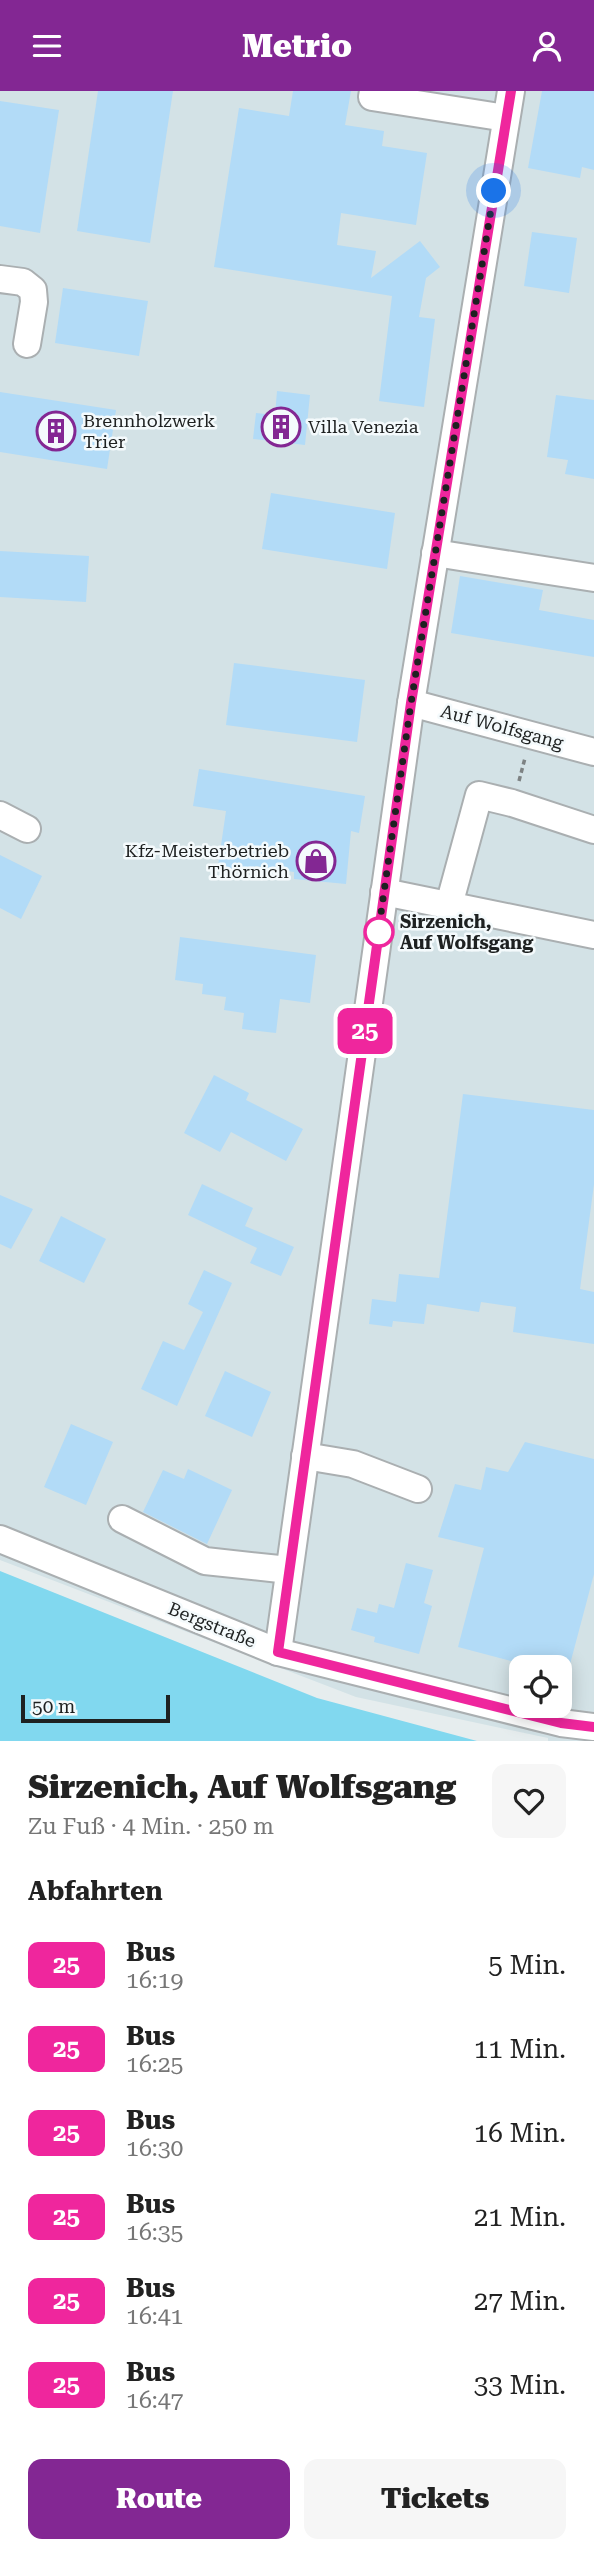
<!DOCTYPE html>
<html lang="de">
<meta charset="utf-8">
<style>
body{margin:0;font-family:"Roboto Serif",serif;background:#f6f6f6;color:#222;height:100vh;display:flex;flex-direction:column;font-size:26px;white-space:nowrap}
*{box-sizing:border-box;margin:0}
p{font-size:23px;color:#767676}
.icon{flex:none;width:38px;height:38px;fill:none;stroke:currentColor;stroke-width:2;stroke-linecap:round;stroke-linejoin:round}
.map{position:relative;height:1650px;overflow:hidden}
.sheet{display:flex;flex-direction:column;background:#fff;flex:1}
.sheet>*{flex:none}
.badge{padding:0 14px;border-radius:10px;font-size:24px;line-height:46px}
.buttons{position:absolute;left:509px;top:1564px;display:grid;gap:14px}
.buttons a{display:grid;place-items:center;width:63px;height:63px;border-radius:14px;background:#fff;box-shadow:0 4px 18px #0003;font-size:35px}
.scale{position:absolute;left:21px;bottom:18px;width:149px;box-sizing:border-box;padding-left:7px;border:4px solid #1e2121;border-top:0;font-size:19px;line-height:24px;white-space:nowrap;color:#1e2121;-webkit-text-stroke:5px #f4fafc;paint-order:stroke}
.you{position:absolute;width:35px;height:35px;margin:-18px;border:5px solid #fff;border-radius:50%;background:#1a73e8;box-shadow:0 0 0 10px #1a73e833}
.map>.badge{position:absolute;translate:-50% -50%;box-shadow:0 0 0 4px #fff}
h2{padding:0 28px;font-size:26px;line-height:63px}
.round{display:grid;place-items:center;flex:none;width:74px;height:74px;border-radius:14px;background:#f6f6f6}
.head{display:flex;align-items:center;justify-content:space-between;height:119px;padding:0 28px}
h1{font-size:33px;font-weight:800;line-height:52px}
.button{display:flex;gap:14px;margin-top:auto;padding:14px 28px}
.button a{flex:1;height:80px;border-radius:14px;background:#832793;color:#fff;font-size:28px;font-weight:800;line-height:80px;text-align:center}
.button a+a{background:#f6f6f6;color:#222}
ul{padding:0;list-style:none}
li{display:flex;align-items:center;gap:21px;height:84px;padding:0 28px}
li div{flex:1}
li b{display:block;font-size:26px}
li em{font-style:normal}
li .badge{min-width:77px;font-weight:700;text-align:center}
header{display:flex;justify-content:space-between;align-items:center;height:91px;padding:0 28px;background:#832793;color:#fff;font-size:32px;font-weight:800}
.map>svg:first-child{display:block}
.built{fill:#d3e2e6;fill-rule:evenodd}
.green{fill:#81d8ef}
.building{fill:#b2dbf7}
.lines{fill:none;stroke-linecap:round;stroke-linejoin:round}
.minor-casing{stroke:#aaafb1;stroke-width:30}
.path{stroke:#7d8283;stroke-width:3.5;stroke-dasharray:5 3.5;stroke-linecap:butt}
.minor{stroke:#fff;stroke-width:26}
.line-casing{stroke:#fff;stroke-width:16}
.line{stroke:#ef269d;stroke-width:10}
.walk{stroke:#1e2121;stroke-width:7;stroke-dasharray:0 12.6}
.stop-dot{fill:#fff;stroke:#ef269d;stroke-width:3.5}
.labels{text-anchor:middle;stroke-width:5;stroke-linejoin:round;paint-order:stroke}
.poi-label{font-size:18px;fill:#1e2121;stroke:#f4fafc;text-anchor:start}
.street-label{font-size:18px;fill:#1e2121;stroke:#f4fafc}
.stop-label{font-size:18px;font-weight:bold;fill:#1e2121;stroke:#f4fafc;text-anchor:start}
</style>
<header><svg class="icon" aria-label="menu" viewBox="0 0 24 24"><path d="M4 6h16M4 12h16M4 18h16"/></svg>Metrio<svg class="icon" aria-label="person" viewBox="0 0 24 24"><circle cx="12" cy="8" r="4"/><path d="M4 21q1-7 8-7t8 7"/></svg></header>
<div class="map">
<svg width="594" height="1650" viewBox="0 0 594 1650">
<rect width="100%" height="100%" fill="#e6edee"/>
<path class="built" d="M 0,0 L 594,0 L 594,1650 L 548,1650 L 548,1647 L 356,1606 L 0,1469 ZM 522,1577 L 560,1577 L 560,1615 L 522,1615 Z"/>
<polygon class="green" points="0,1480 317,1607 477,1650 0,1650"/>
<g class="building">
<polygon points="98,0 173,0 150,152 77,140"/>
<polygon points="293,0 351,0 345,34 384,40 382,55 427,62 416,134 341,122 337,154 376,160 371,187 420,150 440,176 426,187 419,226 435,228 424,316 379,310 392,205 214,176 239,17 289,25"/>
<polygon points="542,0 594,0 594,79 582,76 580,87 528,77"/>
<polygon points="0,10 59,19 40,142 0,135"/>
<polygon points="532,141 577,147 569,202 524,195"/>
<polygon points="63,197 148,210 139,265 55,252"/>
<polygon points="277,300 310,304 305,354 253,348 256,322 275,324"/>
<polygon points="0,301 116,319 107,378 0,361"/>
<polygon points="556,304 594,309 594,388 565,383 568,369 547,366"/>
<polygon points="271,402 395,422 387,478 262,458"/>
<polygon points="0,460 89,465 86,511 0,506"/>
<polygon points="460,485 543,499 539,519 594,529 594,566 451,542"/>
<polygon points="234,572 365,589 357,651 226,634"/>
<polygon points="199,678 365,705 359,742 351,740 346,793 294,788 294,781 255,775 254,781 218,775 226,720 193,715"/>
<polygon points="0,764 42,785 21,828 0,817"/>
<polygon points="180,846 316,864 310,912 280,908 276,942 242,938 244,922 224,919 226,906 202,903 203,893 175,889"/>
<polygon points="214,984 249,1002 246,1009 303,1038 286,1070 231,1041 220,1061 184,1042"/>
<polygon points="463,1003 594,1019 594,1093 580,1198 594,1201 594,1253 513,1241 516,1216 481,1211 479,1221 427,1213 424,1233 393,1230 392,1236 369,1233 372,1208 396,1211 399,1183 439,1187"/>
<polygon points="202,1093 253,1117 245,1135 294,1156 281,1185 250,1172 257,1157 188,1124"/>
<polygon points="0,1104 33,1118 11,1158 0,1153"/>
<polygon points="61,1125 106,1148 84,1192 39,1170"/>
<polygon points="204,1179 232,1192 177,1315 141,1298 163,1250 184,1259 203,1221 188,1213"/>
<polygon points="225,1280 271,1301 252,1346 205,1325"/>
<polygon points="71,1333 113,1351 86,1414 44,1396"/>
<polygon points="525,1351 594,1368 594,1483 569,1577 537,1577 458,1556 484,1457 438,1446 455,1393 481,1399 486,1376 508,1381"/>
<polygon points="188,1378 232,1399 207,1453 143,1421 163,1379 184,1388"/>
<polygon points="406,1472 433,1479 424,1512 432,1515 419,1563 374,1551 375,1546 351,1539 357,1517 377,1522 379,1513 394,1517"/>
</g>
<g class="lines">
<defs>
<g id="minor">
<polyline points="373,0 372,6 506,27"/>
<polyline points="0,188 23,191 33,199 34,211 27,253"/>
<polyline points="435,462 594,487"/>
<polyline points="411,612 594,661"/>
<polyline points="0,724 27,738"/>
<polyline points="384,801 594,844"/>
<polyline points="449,814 479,704 512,712 594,739"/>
<polyline points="305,1365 353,1373 418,1398"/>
<polyline points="122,1428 205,1470 289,1479"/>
<polyline points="0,1448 278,1561 561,1632 594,1636"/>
<polyline points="278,1561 411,612 511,0"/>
</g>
</defs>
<use href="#minor" class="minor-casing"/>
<polyline class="path" points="519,690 525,667"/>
<use href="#minor" class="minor"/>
</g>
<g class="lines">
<defs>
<polyline id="line" points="511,0 411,612 278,1561 561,1632 594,1636"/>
</defs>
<use href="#line" class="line-casing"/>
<use href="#line" class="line"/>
<polyline class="walk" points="379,841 378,843 411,612 494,100"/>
</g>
<defs>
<symbol id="building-ring" viewBox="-11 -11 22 22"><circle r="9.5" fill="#f4fafc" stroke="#832793" stroke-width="1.5"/><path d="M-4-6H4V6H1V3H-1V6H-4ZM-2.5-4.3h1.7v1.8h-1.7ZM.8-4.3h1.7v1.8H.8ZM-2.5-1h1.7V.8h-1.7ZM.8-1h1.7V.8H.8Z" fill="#832793"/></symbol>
<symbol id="shop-ring" viewBox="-11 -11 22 22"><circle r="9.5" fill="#f4fafc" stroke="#832793" stroke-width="1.5"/><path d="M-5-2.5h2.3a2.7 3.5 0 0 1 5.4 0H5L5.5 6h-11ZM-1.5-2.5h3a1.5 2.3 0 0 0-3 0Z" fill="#832793"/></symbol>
</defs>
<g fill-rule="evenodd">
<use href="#building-ring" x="259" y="314" width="44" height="44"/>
<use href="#building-ring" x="34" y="318" width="44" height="44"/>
<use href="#shop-ring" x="294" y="748" width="44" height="44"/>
</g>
<circle class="stop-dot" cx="379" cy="841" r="14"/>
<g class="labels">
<g class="poi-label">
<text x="83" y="336">Brennholzwerk<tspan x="83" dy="21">Trier</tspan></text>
<text x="308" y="342">Villa Venezia</text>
<text x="289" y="766" text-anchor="end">Kfz-Meisterbetrieb<tspan x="289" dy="21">Thörnich</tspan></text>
</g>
<g class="street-label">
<text transform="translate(502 636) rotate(15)" y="6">Auf Wolfsgang</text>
<text transform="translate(212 1534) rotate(22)" y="6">Bergstraße</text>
</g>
<g class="stop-label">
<text x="400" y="837">Sirzenich,<tspan x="400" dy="21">Auf Wolfsgang</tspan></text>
</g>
</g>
</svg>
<div class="buttons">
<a><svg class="icon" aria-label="locate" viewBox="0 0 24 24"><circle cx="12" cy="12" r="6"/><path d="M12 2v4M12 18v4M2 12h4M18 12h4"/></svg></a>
</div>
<div class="scale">50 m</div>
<div class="you" style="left:494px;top:100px"></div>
<b class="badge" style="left:365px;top:940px;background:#ef269d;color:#fff">25</b>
</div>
<section class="sheet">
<div class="head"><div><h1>Sirzenich, Auf Wolfsgang</h1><p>Zu Fuß · 4 Min. · 250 m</p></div><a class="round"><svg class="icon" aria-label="heart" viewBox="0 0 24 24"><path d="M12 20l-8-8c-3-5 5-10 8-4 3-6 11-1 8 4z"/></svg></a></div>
<h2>Abfahrten</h2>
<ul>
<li><span class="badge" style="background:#ef269d;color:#fff">25</span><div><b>Bus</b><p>16:19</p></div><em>5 Min.</em></li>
<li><span class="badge" style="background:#ef269d;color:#fff">25</span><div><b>Bus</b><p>16:25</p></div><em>11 Min.</em></li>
<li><span class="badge" style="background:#ef269d;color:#fff">25</span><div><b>Bus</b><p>16:30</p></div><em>16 Min.</em></li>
<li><span class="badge" style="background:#ef269d;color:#fff">25</span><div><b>Bus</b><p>16:35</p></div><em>21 Min.</em></li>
<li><span class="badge" style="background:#ef269d;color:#fff">25</span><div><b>Bus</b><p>16:41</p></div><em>27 Min.</em></li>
<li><span class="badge" style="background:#ef269d;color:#fff">25</span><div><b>Bus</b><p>16:47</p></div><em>33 Min.</em></li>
</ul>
<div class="button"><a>Route</a><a>Tickets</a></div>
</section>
